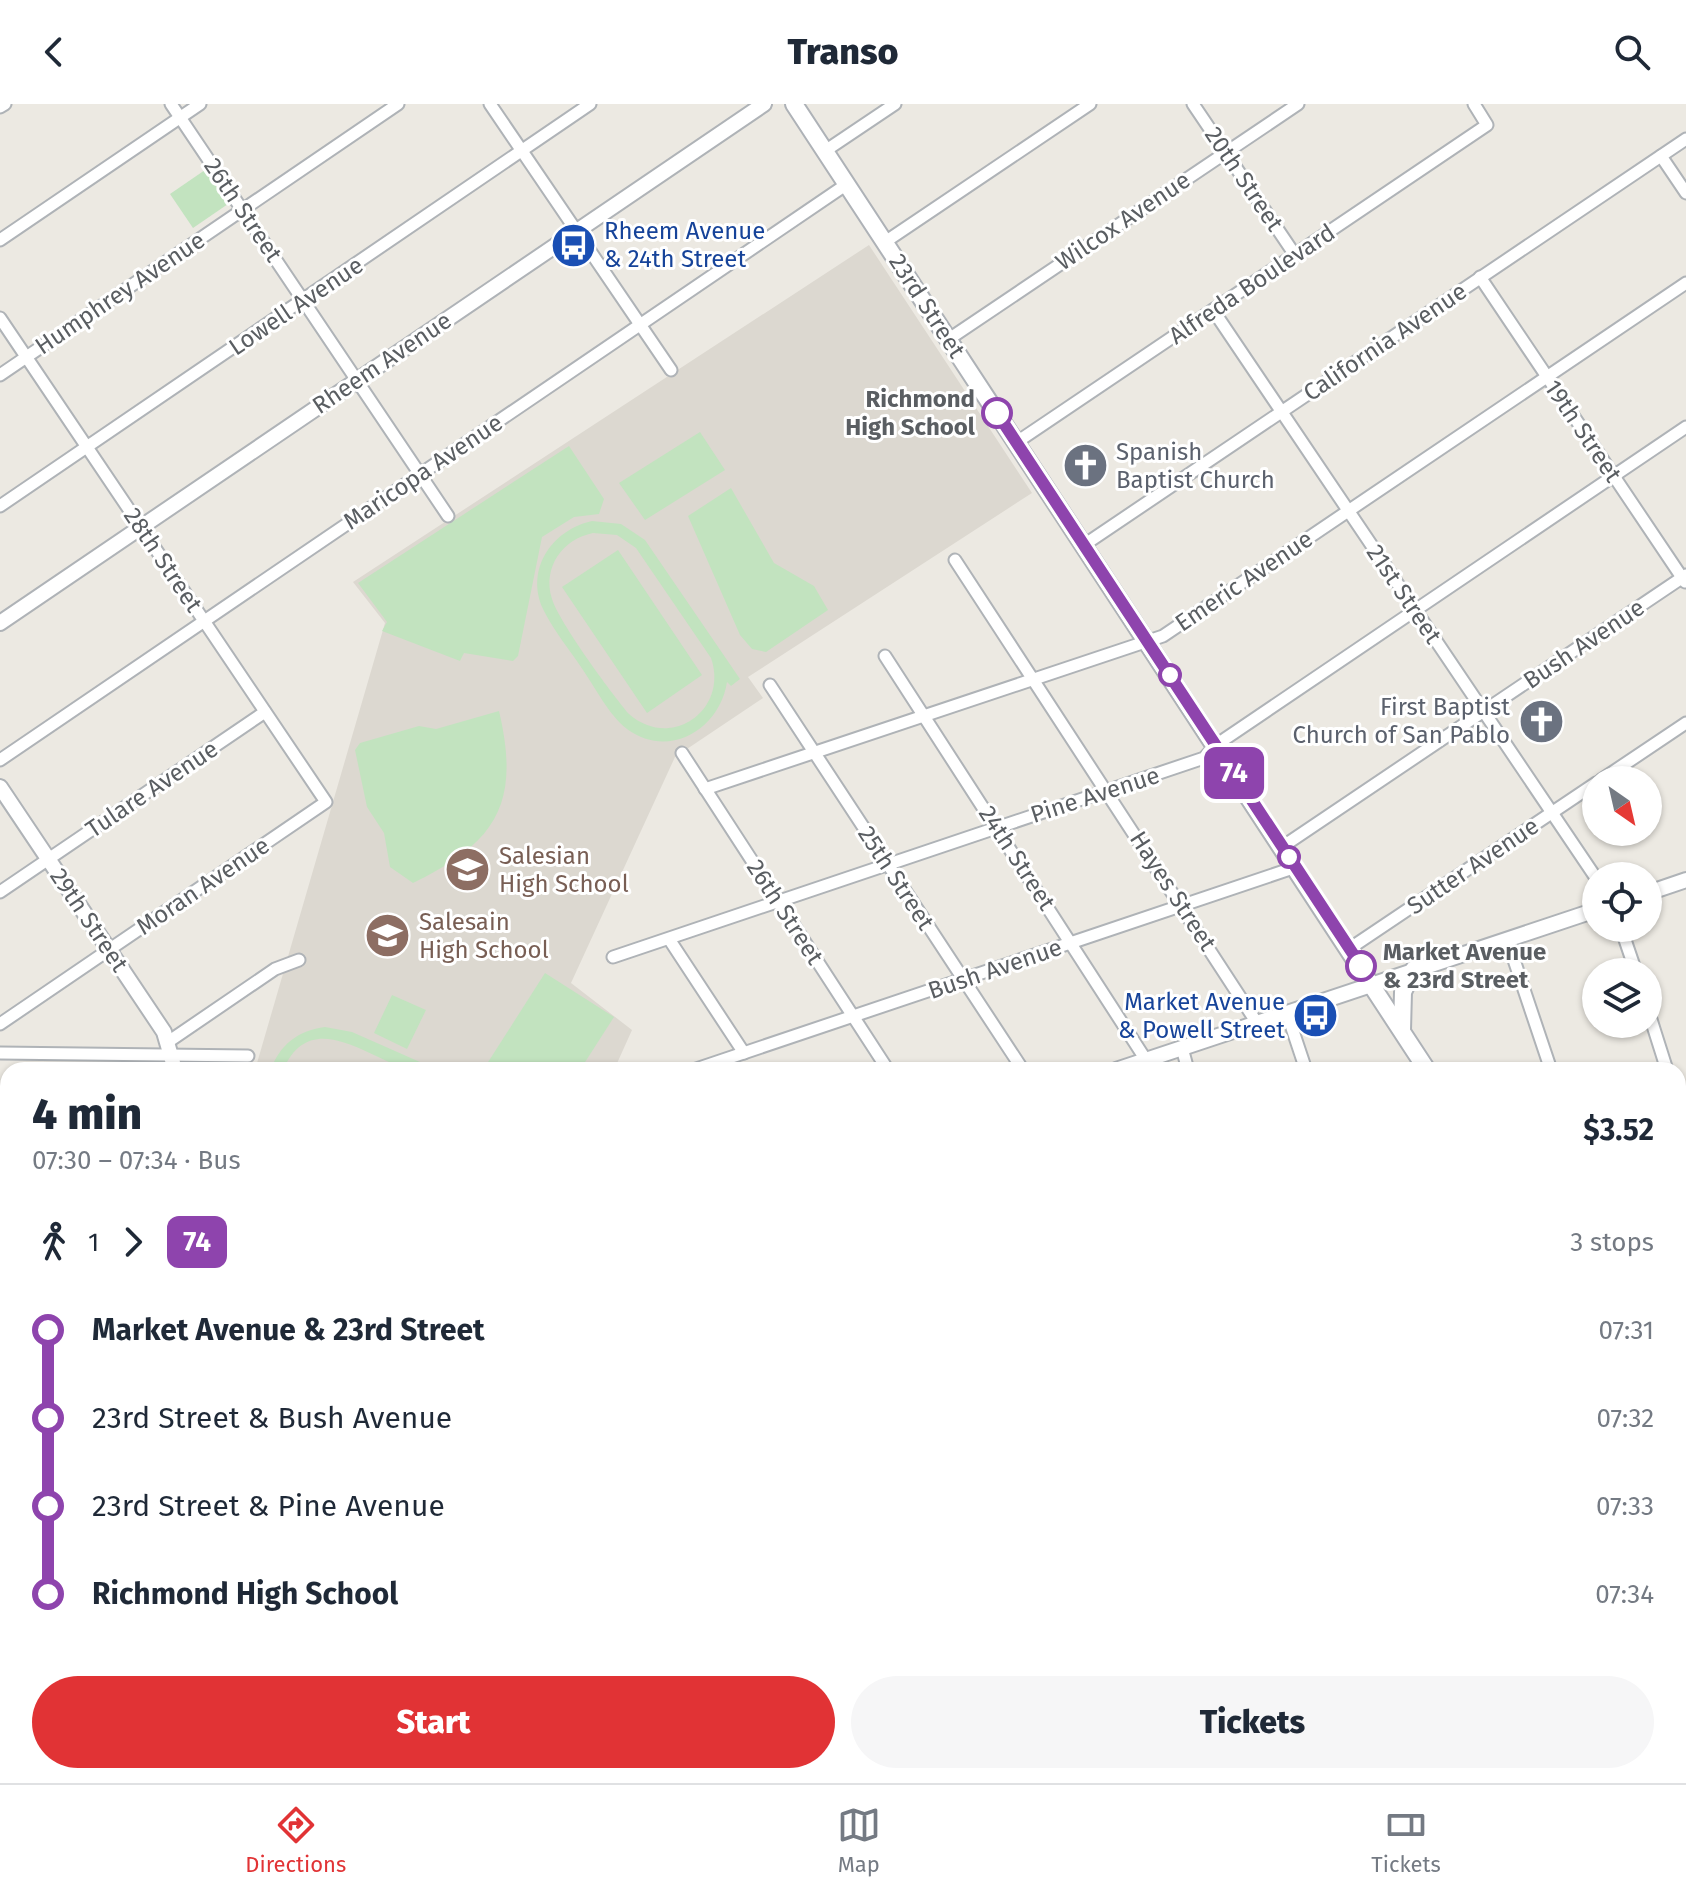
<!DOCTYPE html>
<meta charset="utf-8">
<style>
body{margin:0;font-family:"Fira Sans",sans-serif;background:#f6f6f7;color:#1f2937;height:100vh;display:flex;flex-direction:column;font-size:30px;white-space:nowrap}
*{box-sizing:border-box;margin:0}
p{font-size:26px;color:#747a83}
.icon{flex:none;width:44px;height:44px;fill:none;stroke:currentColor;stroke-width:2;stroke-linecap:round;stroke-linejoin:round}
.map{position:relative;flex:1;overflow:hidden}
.drawer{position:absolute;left:0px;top:958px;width:1686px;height:722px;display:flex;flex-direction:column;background:#fff;border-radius:24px 24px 0 0;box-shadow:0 2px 6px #0004}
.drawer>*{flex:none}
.badge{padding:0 16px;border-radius:12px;font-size:28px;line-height:52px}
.needle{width:52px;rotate:146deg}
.fabs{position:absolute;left:1582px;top:662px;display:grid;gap:16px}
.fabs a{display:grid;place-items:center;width:80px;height:80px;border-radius:50%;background:#fff;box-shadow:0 2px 6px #0004;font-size:40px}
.map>.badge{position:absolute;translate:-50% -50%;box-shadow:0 0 0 4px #fff}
.legs{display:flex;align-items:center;gap:12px;height:88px;padding:0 32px;font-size:26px}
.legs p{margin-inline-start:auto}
.head{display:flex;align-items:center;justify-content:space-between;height:136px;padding:0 32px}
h1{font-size:44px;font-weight:800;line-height:60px}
.primary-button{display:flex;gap:16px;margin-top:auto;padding:16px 32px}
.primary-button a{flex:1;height:92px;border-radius:48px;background:#e13335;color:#fff;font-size:32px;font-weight:800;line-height:92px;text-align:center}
.primary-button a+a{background:#f6f6f7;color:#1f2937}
ul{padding:0 32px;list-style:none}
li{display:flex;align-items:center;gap:28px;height:88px;font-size:30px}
li i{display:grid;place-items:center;width:12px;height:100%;margin:0 10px;background:currentColor}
li i::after{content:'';width:20px;height:20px;margin:-10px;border:6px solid;border-radius:50%;background:#fff}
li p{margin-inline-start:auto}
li:first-child i{background:linear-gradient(#0000 50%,currentColor 0)}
li:last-child i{background:linear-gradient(currentColor 50%,#0000 0)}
header{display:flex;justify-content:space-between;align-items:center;height:104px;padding:0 32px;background:#fff;font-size:36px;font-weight:800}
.tab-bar{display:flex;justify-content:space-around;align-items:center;height:112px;border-top:2px solid #e0e1e3;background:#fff;font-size:22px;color:#747a83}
.tab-bar a{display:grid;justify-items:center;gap:4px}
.tab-bar .on{color:#e13335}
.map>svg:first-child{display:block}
.education{fill:#dcd8d0}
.green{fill:#c2e3bf;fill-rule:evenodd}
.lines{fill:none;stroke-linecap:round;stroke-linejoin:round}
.stream{stroke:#a3dcfb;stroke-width:3}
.minor-casing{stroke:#afb3b7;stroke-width:15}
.tertiary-casing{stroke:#afb3b7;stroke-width:18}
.secondary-casing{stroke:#aeb2b7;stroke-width:20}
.primary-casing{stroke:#eab65c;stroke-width:20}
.minor{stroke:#fff;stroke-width:11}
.tertiary{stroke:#fff;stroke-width:14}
.secondary{stroke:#fff;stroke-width:16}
.primary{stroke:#fbe6a8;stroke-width:16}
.line-1-casing{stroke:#fff;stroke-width:18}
.line-1{stroke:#8e44ad;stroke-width:12}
.stop-1-dot{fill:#fff;stroke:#8e44ad;stroke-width:4}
.labels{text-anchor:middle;stroke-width:6;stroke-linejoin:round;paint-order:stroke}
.street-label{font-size:24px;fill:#5a5e62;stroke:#fff}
.transit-label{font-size:24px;fill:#164399;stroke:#fff;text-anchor:start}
.stop-label{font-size:24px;font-weight:bold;fill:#5a5e62;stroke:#fff;text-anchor:end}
.worship-label{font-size:24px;fill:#5b616d;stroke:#fff;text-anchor:start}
.education-label{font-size:24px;fill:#785e54;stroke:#fff;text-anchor:start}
</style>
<header><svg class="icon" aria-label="back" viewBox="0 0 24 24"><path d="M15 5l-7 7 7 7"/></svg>Transo<svg class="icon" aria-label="search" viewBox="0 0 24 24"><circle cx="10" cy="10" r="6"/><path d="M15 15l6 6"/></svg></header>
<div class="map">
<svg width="1686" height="1679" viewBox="0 0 1686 1679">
<rect width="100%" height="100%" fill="#ece9e2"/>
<polygon class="education" points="869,141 1032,389 748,573 763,594 675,653 571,879 632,926 614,966 255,966 385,519 353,478"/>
<g class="green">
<polygon points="205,66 228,100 193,124 170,90"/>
<polygon points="700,328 725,366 645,416 619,379"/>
<polygon points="569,342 604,395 599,410 574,413 542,433 518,552 513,557 464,549 460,557 382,527 387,518 358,479"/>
<polygon points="731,384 774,459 814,482 828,506 766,548 752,545 740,531 688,412"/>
<path d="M 592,417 L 621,420 L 645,436 L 740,575 L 731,582 L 727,578 C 720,625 669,656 627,625 C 609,611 596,585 583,566 C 570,546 553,526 543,505 C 525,465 552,426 592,417 ZM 593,429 L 617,431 L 636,444 L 711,554 C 729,606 671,647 629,610 C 611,589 559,518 552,495 C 542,463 563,435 593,429 Z"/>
<polygon points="618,446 702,571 647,609 562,483"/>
<path d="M 499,607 C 521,700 496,739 413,779 L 390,763 L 384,729 L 367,703 L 355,646 L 360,639 L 419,622 L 436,625 Z"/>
<polygon points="545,869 614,913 580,966 483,966"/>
<polygon points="392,891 426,906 407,945 374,929"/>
<path d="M 325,923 L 352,928 L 438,966 C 429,966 417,968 407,965 C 366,953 311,903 283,966 L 271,966 C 279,941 299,926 325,923 Z"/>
</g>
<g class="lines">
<g class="stream">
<polyline points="0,1016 8,1016"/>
<polyline points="1678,1451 1686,1453"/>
</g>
<defs>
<g id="minor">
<polyline points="171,0 448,412"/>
<polyline points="490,0 671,266"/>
<polyline points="1193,0 1295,151"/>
<polyline points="0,3 5,0"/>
<polyline points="825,47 895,0"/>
<polyline points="1661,52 1686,89"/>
<polyline points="0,136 200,0"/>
<polyline points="885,138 1090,0"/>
<polyline points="1480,173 1685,478"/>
<polyline points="1213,206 1596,774"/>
<polyline points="0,214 326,698 0,920"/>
<polyline points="949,235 1298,0"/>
<polyline points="0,271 398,0"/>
<polyline points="1017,338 1487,21 1474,0"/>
<polyline points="0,402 590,0"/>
<polyline points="1084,441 1686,35"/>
<polyline points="955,456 1257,919"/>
<polyline points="885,552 1146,956"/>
<polyline points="770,581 1023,966"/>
<polyline points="682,649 888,966"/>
<polyline points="0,656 847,80"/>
<polyline points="1601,676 1686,619"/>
<polyline points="705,685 1163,532 1686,179"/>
<polyline points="1282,743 1686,471"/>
<polyline points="0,788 265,608"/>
<polyline points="1621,824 1636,868"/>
<polyline points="669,835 744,949"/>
<polyline points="1507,835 1551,966"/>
<polyline points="1349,845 1596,679"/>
<polyline points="613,853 1204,654 1216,641 1686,323"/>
<polyline points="1648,906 1667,966"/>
<polyline points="1287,909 1306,966"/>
<polyline points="168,938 275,865 299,856"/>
<polyline points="1182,944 1188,966"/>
<polyline points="0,949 248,952"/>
<polyline points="693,966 1296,763"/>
<polyline points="1678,999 1686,1024"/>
<polyline points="1678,1064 1686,1062"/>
<polyline points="1678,1348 1686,1373"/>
<polyline points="104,1672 104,1679"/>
<polyline points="77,1679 78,1672"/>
<polyline points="227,1679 243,1677 249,1672"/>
<polyline points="1101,1679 1102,1672"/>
</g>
<g id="tertiary">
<polyline points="0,519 764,0"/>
<polyline points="0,683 164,928 175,966"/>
<polyline points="1648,789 1686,776"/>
<polyline points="1116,966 1596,806"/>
<polyline points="1678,1615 1686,1616"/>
<polyline points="1678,1652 1686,1640"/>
<polyline points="817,1679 818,1672"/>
</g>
<g id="secondary">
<polyline points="794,0 1427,966"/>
<polyline points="1402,926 1403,888 1414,865"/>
<polyline points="1661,1672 1663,1679"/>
</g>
<g id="primary">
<polyline points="0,1480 8,1481"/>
<polyline points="0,1493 8,1493"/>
<polyline points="1235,1672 1270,1679"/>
<polyline points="1324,1672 1365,1679"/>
<polyline points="1641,1672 1643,1679"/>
</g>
</defs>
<use href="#minor" class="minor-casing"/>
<use href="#tertiary" class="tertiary-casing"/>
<use href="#secondary" class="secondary-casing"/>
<use href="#primary" class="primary-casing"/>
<use href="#minor" class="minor"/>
<use href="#tertiary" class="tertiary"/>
<use href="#secondary" class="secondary"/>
<use href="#primary" class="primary"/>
</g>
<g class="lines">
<defs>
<polyline id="line-1" points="997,309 1361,862"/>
</defs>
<use href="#line-1" class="line-1-casing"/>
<use href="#line-1" class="line-1"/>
</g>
<defs>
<symbol id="bus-disc" viewBox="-11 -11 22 22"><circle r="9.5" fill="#1a4fb4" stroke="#fff"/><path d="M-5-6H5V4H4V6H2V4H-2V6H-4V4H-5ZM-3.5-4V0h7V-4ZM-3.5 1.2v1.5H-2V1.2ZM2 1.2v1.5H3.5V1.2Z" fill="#fff"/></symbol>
<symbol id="church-disc" viewBox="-11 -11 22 22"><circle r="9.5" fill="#6b7280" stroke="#fff"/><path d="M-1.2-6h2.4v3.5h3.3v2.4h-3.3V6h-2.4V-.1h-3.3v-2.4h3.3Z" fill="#fff"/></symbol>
<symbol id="school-disc" viewBox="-11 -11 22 22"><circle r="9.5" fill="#8d6e63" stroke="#fff"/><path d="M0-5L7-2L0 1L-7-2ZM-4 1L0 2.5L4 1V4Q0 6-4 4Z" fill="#fff"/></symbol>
</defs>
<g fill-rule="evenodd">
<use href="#bus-disc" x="548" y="116" width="51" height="51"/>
<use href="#church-disc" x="1060" y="336" width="51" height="51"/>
<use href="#church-disc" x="1516" y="592" width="51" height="51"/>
<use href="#school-disc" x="442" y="740" width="51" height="51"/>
<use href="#school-disc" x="362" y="806" width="51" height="51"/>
<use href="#bus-disc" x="1290" y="886" width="51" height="51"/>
</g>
<g class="stop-1-dot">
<circle cx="997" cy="309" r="14"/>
<circle cx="1170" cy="571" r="10"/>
<circle cx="1289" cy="753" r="10"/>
<circle cx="1361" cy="862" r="14"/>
</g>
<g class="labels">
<g class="street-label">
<text transform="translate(1244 75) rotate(56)" y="8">20th Street</text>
<text transform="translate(243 106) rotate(56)" y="8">26th Street</text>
<text transform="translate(1123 117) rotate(-34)" y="8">Wilcox Avenue</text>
<text transform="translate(1252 180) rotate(-34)" y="8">Alfreda Boulevard</text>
<text transform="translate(120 189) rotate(-34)" y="8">Humphrey Avenue</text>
<text transform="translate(296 202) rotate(-34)" y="8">Lowell Avenue</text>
<text transform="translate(927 202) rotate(57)" y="8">23rd Street</text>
<text transform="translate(1385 238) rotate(-34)" y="8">California Avenue</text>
<text transform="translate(382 259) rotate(-34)" y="8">Rheem Avenue</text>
<text transform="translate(1583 327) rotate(56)" y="8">19th Street</text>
<text transform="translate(423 368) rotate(-34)" y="8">Maricopa Avenue</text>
<text transform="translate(163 456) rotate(56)" y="8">28th Street</text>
<text transform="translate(1244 477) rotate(-34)" y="8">Emeric Avenue</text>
<text transform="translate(1404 490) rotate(56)" y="8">21st Street</text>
<text transform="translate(1584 540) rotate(-34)" y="8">Bush Avenue</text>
<text transform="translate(152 685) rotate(-34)" y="8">Tulare Avenue</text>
<text transform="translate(1095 691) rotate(-18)" y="8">Pine Avenue</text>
<text transform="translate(1017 754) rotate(57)" y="8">24th Street</text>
<text transform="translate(1473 762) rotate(-34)" y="8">Sutter Avenue</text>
<text transform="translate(896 774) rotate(57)" y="8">25th Street</text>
<text transform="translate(203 782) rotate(-34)" y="8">Moran Avenue</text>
<text transform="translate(1173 787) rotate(57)" y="8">Hayes Street</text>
<text transform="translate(785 808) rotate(57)" y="8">26th Street</text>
<text transform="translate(89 816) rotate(56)" y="8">29th Street</text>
<text transform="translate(995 865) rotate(-19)" y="8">Bush Avenue</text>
</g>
<g class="transit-label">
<text x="604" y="135">Rheem Avenue<tspan x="604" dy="28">&amp; 24th Street</tspan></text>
<text x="1285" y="906" text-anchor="end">Market Avenue<tspan x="1285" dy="28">&amp; Powell Street</tspan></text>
</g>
<g class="stop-label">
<text x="975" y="303">Richmond<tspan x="975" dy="28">High School</tspan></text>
<text x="1383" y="856" text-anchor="start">Market Avenue<tspan x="1383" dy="28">&amp; 23rd Street</tspan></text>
</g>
<g class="worship-label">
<text x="1116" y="356">Spanish<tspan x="1116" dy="28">Baptist Church</tspan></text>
<text x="1510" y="611" text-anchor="end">First Baptist<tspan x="1510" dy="28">Church of San Pablo</tspan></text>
</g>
<g class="education-label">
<text x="499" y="760">Salesian<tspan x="499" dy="28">High School</tspan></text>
<text x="419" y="826">Salesain<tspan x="419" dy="28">High School</tspan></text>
</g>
</g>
</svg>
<div class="fabs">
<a><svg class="needle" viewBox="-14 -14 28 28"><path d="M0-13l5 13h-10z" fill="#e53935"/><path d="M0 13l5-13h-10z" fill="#747a83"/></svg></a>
<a><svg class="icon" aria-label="locate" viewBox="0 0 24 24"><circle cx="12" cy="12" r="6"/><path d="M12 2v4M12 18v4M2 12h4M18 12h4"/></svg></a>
<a><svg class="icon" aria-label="layers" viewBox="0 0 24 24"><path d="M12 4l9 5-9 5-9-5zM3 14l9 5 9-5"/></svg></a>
</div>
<b class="badge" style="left:1234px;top:669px;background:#8e44ad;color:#fff">74</b>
<section class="drawer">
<div class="head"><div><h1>4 min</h1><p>07:30 – 07:34 · Bus</p></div><b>$3.52</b></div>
<div class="legs"><svg class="icon" aria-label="walk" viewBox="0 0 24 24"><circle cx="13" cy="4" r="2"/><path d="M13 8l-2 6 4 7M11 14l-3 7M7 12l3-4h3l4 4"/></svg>1<svg class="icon" aria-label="forward" viewBox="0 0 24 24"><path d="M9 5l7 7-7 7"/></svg><b class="badge" style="background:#8e44ad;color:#fff">74</b><p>3 stops</p></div>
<ul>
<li><i style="color:#8e44ad"></i><b>Market Avenue &amp; 23rd Street</b><p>07:31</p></li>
<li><i style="color:#8e44ad"></i><span>23rd Street &amp; Bush Avenue</span><p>07:32</p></li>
<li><i style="color:#8e44ad"></i><span>23rd Street &amp; Pine Avenue</span><p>07:33</p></li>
<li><i style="color:#8e44ad"></i><b>Richmond High School</b><p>07:34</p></li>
</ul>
<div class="primary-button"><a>Start</a><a>Tickets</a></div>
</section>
</div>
<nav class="tab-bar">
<a class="on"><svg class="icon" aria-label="directions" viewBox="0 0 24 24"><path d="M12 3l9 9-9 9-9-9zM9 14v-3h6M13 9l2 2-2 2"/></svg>Directions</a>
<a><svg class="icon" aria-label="map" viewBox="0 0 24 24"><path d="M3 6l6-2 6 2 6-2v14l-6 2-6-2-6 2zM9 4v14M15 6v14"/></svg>Map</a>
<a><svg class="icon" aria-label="tickets" viewBox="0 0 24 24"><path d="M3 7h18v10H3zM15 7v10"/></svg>Tickets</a>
</nav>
